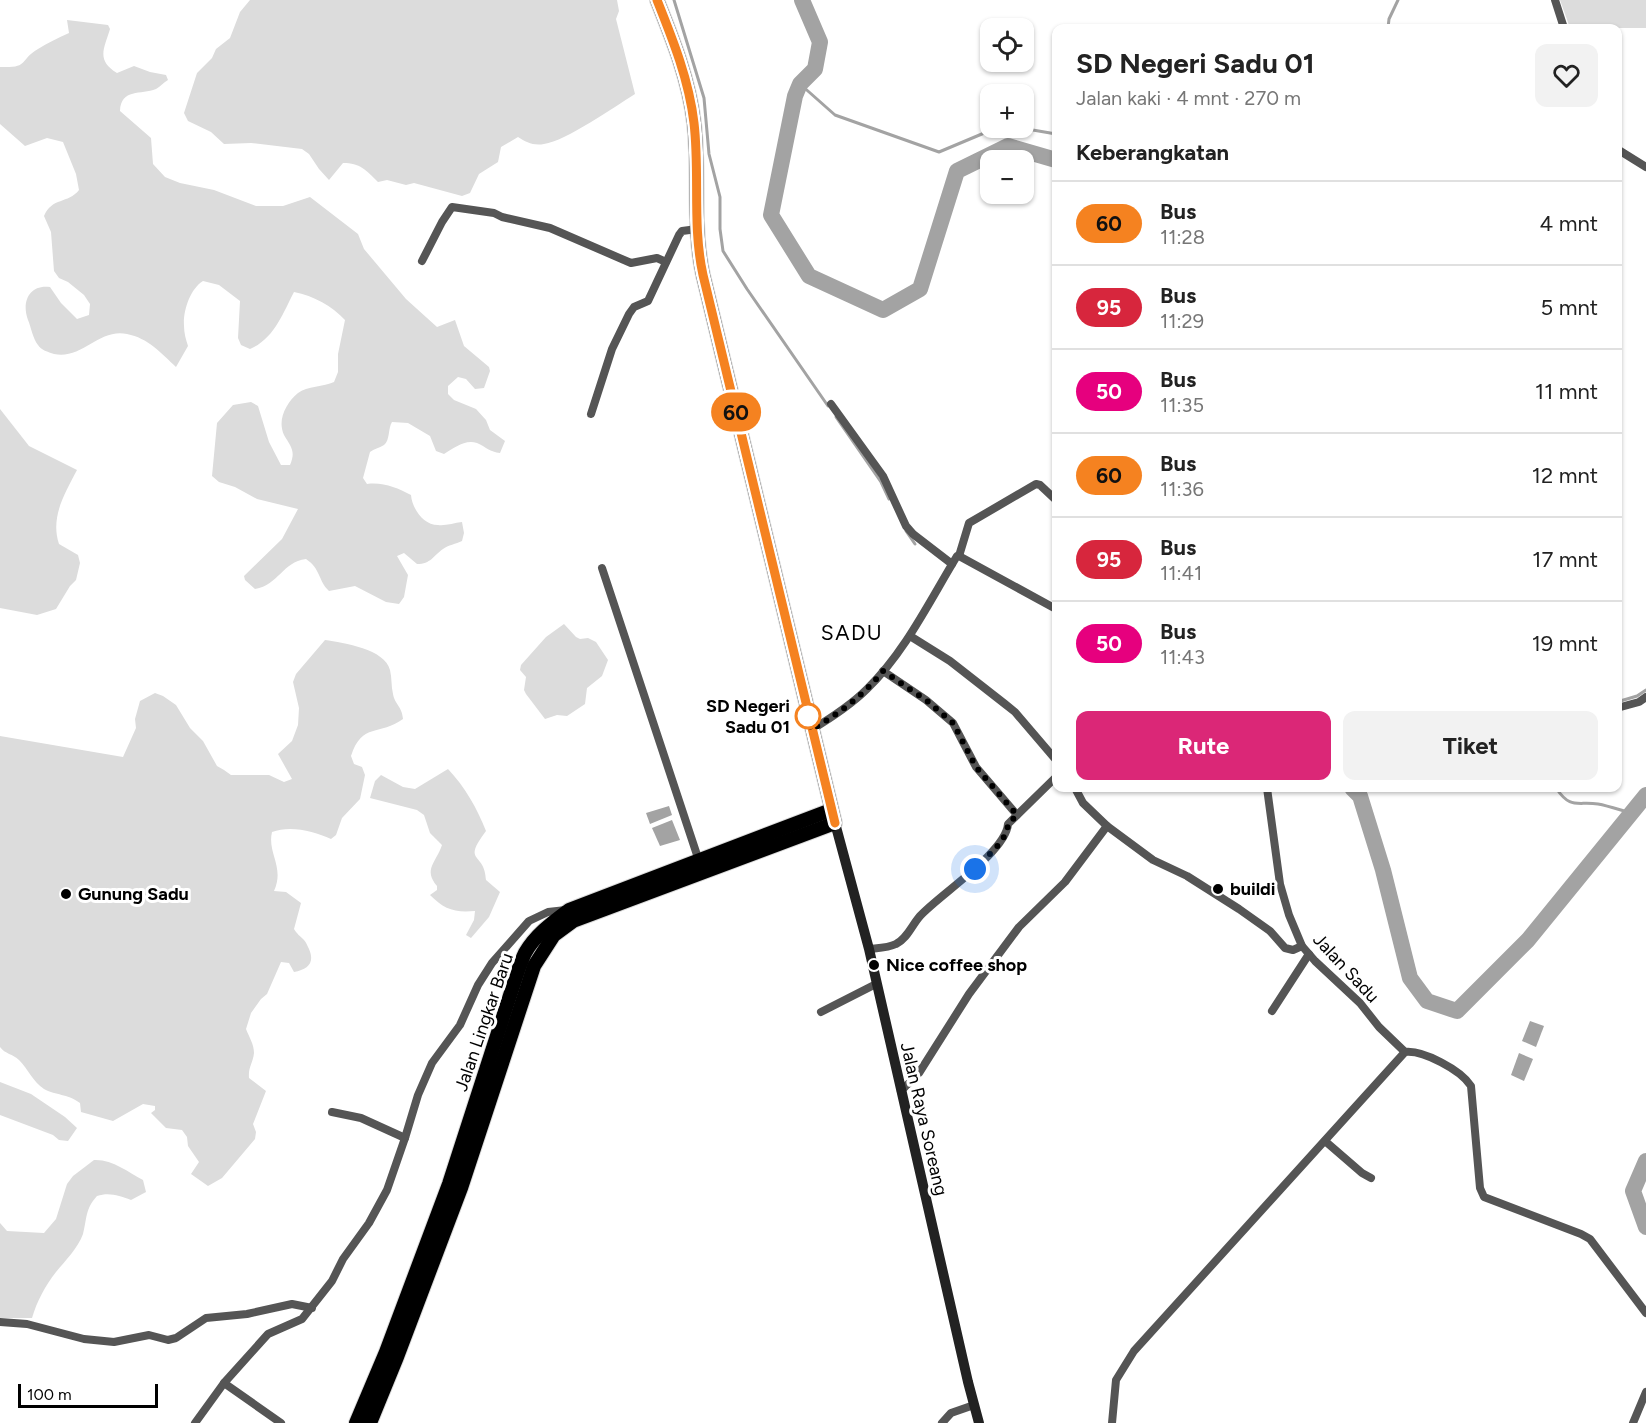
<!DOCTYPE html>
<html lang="id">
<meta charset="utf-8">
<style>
body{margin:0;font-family:Figtree,sans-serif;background:#f2f2f2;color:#222;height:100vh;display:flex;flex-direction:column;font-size:22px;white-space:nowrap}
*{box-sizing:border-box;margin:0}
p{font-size:20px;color:#767676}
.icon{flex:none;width:33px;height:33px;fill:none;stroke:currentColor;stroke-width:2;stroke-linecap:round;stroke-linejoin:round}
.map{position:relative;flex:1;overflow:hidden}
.drawer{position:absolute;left:1052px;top:24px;width:570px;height:768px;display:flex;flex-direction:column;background:#fff;border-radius:12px;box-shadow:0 2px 4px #0004}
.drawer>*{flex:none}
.badge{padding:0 12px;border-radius:20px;font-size:21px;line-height:39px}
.tools{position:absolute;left:980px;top:18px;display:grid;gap:12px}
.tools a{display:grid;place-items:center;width:54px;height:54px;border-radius:12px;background:#fff;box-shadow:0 2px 4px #0004;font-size:30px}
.scale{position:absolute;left:18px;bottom:15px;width:140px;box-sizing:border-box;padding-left:6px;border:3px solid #000;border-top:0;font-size:16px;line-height:21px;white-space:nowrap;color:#000;-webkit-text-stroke:4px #fff;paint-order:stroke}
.you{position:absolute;width:30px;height:30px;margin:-15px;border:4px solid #fff;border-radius:50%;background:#1a73e8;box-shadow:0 0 0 9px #1a73e833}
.map>.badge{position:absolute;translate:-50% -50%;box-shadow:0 0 0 3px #fff}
h2{padding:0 24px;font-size:22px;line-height:54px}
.round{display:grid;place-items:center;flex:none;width:63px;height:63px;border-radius:12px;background:#f2f2f2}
.headline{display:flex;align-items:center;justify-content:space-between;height:102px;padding:0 24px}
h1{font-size:28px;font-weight:700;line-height:45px}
.primary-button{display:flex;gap:12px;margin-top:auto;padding:12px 24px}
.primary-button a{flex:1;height:69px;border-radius:12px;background:#db2777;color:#fff;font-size:24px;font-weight:700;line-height:69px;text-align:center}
.primary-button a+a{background:#f2f2f2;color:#222}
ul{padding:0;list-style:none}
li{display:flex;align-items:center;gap:18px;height:84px;padding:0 24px;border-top:2px solid #e0e0e0}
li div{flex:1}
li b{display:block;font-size:22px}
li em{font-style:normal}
li .badge{min-width:66px;font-weight:700;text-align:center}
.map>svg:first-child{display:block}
.green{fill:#dcdcdc}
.water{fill:#a3a3a3}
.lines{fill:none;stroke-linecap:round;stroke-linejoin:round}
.stream{stroke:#a3a3a3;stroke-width:3}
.river{stroke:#a3a3a3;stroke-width:16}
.highway-casing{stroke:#dbdbdb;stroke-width:16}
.street{stroke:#555;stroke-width:8}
.secondary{stroke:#222;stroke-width:10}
.highway{stroke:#000;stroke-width:14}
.line-casing{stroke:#fff;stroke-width:14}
.line{stroke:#f58220;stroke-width:9}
.walk{stroke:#000;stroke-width:6;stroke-dasharray:0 10.8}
.stop-dot{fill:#fff;stroke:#f58220;stroke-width:3}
.poi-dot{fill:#000;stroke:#fff;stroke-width:2}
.labels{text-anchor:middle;stroke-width:6;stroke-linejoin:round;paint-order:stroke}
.stop-label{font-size:18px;font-weight:bold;fill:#000;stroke:#fff;text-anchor:end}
.poi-label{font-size:18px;font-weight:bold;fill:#000;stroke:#fff;text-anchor:start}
.street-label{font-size:18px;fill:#000;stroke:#fff}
.quarter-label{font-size:21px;letter-spacing:1.5px;fill:#000;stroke:#fff}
</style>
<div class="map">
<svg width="1646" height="1423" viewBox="0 0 1646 1423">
<rect width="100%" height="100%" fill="#fff"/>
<g class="green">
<path d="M 250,0 L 617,0 L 619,11 L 616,19 L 635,94 C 614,107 566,141 544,144 C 533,146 526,142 518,137 L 501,147 L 498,162 L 479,174 L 470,193 L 462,196 L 414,183 L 406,185 L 387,180 L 378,182 C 366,170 360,163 343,163 L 329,180 L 319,169 L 309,154 L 302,149 L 251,143 L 224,144 L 211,132 L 188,121 L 184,113 L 197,73 L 212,58 L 216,49 L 230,38 L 240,12 Z"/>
<polygon points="1560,0 1646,0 1646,28 1570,28"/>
<path d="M 67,20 L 108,25 L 110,29 C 104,49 96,60 117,73 L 134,66 L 150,72 L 166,75 L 168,80 C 164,82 160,87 156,89 C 141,95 121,88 120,111 L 151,138 L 153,164 L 165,177 L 180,183 L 214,190 L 256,206 L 283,206 L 310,197 L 358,234 L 364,249 L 406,299 L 437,327 L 455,320 L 464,346 L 489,367 L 490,371 L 484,388 L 475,389 L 466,379 L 458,377 L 448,386 L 448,394 L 454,400 L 476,409 L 486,420 L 490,430 L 505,441 L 500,453 C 490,452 486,447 477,443 C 465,439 454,448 444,454 L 436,451 L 430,436 L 408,423 L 392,422 C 388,428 390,441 384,445 C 379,448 374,449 370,452 L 363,478 L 367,484 C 384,482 397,488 411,495 C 412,508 423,525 438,525 C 445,526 454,523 462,522 L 464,533 L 462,541 C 456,544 448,545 443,549 C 433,556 431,564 417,564 L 404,553 L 397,556 L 408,575 L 404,597 L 399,604 L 386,602 L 355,586 L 329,591 C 318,581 321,569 306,559 C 282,562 279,585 255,589 L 245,580 L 244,576 L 282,539 L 298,509 L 257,499 L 235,487 L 219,482 L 212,476 L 217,423 L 233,405 L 251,402 L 258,406 L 269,442 L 281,465 L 290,465 C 296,451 291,447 284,435 C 277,420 286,403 298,393 C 307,386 324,387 334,382 L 338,372 L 338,354 L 345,320 C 332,306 314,296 294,292 C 283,313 274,339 250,349 L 241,345 L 238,338 L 240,301 L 219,285 L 203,281 C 190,289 183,311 184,326 C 184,333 186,340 188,346 L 176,367 C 161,353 148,338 127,334 C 99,328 82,360 54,354 C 48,352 41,350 38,345 C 33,339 31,327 28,320 C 21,301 30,284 50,287 L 61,303 L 77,319 L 89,315 L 90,304 L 84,295 L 68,282 L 59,278 L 54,271 L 51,232 L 44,216 C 52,197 68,204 79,190 L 76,174 L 63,142 L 47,138 L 25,146 L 0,124 L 0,67 C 30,68 18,61 38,49 C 47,43 58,38 69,33 Z"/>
<path d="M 0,409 L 29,446 L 77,470 C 65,493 50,517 59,544 L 78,555 L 80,563 L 76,580 L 70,586 L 56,609 L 37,615 L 0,608 Z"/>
<polygon points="564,624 576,637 580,639 588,638 596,642 608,660 602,676 587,688 585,704 567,716 557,715 545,719 526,694 524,690 526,677 520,670 521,665 546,637"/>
<path d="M 325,640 C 344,643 385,649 390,670 C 392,678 391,686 393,694 C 395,705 402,706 403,719 C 380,736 362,722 351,756 L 354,764 L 362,767 L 365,775 L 360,799 L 342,818 L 336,835 L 331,839 C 314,831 290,825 272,832 C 267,853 285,867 274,891 L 286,892 L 301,903 L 294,929 C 297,934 300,936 304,940 C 306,942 307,945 309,949 C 315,963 308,969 294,972 L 289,963 L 281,962 L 267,994 L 261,999 L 251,1013 L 246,1029 C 249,1037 254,1044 254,1053 C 253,1063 248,1067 249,1078 L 266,1091 L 253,1124 L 256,1132 L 255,1139 L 222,1178 L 208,1186 L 191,1174 L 199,1162 L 188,1146 L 187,1137 L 182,1130 L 166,1128 L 151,1113 L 155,1110 L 155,1106 L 143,1104 L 113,1121 L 81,1112 L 80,1103 C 66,1093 57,1096 44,1089 C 33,1082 28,1069 19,1060 C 13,1054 5,1054 0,1047 L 0,736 L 123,757 L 136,728 L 135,719 L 140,701 L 155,693 L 163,696 L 176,705 L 190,728 L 203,741 L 217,766 L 224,770 L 231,775 L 269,775 L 284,782 L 292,779 L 278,754 L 292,741 L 298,725 L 299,708 L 293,682 L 296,674 Z"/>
<path d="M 448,769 C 465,787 477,808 486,831 C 461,864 485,851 486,880 L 500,892 L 489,917 L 471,938 L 466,935 L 474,920 L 475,911 C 454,913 444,909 430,895 L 437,890 L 437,886 C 423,869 436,863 442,845 L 430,833 L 424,815 L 417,810 L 370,798 L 375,781 L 381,775 L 403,787 L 415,789 Z"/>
<polygon points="0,1082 31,1094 65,1117 77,1128 68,1141 59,1140 53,1135 0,1115"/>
<path d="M 94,1160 C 112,1159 128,1172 143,1180 L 146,1192 L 131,1200 C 119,1196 110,1192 97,1196 C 85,1209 87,1219 83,1234 C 78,1248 65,1261 56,1272 C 45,1286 37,1301 32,1318 L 0,1318 L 0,1223 L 7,1231 L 44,1233 L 56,1219 L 67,1184 L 73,1176 Z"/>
</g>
<g class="water">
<polygon points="669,806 672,815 650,824 646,813"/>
<polygon points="672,820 680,840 660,846 652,828"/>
<polygon points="1530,1021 1544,1026 1536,1047 1522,1041"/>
<polygon points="1519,1053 1533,1059 1524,1081 1511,1075"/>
</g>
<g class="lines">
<g class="stream">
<polyline points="674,0 704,98 709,154 720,197 720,229 723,251 747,289 828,406"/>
<polyline points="1388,28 1389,19 1398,0"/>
<polyline points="800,84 835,115 939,152 989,131 1027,129 1056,134"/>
<polyline points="836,417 881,482 889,499"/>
<polyline points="906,531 915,544"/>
<polyline points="1617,702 1637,696 1646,690"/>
<path d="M 1556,788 C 1571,810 1577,801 1598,804 C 1609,806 1620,810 1631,813"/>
</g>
<g class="river">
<polyline points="802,0 820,42 815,69 800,84 795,96 771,215 809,276 883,310 920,289 957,171 1008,146 1056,160"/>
<polyline points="1352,788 1360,796 1383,870 1410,978 1427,1001 1457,1011 1528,940 1646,795"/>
<polyline points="1646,1161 1633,1191 1646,1227"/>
</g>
<defs>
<g id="highway">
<path d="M 356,1423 L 386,1352 L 449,1184 L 515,980 C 518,971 521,961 525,953 C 535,935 553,922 569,910 L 831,810"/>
<path d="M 370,1423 L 397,1357 L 461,1188 L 534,966 L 554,935 L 573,921 L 835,823 L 703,275 C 692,225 700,174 694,123 C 689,80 673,40 657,0"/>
</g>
</defs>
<use href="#highway" class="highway-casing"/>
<g class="street">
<polyline points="1555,0 1564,28"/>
<polyline points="1617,149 1646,167"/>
<polyline points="422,261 442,222 452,207 494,213 502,217 550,228 631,263 657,258 666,262"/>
<polyline points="831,404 883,476 906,526 913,534 952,564"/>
<polyline points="591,414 612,349 629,314 634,307 648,301 679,235 682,231 697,229"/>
<polyline points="959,556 969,523 1036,484 1040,485 1056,500"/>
<polyline points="602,568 699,861"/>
<polyline points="910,636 950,661 1005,704 1015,712 1056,760"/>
<polyline points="883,671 926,700 953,723 976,767 1017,815"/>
<polyline points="1617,708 1639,702 1646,697"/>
<path d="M 811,730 C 831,718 850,706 867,689 C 905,652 929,602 957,556 L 959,556 L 1056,609"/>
<polyline points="1075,788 1083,803 1107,826 1153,860 1187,876 1239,909 1270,931 1285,948 1293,950 1302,946"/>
<polyline points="1267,788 1280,884 1289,915 1302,946 1315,961 1360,1003 1379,1027 1405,1052"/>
<path d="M 869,949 C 878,948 888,948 896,944 C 907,939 912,925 920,916 C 939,895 1006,852 1008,824 L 1056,777"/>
<polyline points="1272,1011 1309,954"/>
<polyline points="821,1012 876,984"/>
<polyline points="901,1091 919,1073 969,994 1019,927 1065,882 1107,826"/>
<polyline points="332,1112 361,1118 405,1138"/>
<polyline points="1325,1141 1362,1173 1371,1178"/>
<polyline points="0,1322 27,1324 84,1339 114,1342 149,1335 168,1340 176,1338 206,1318 247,1314 292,1304 312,1308"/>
<polyline points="224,1383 281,1423"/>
<polyline points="195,1423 224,1383 268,1334 302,1319 332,1281 343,1259 369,1223 387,1190 405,1138 418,1095 432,1063 460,1025 478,985 492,963 529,921 548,912 566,910"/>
<polyline points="942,1423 951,1413 974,1405"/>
<path d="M 1112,1423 L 1116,1380 L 1134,1351 L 1405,1052 C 1423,1050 1461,1070 1471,1086 L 1480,1188 L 1484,1197 L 1581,1234 L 1590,1239 L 1646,1313"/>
<polyline points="1633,1423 1646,1392"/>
</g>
<polyline class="secondary" points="835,823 869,949 968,1382 979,1423"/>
<use href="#highway" class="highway"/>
</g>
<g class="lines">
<defs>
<path id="line" d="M 657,0 C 673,40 689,80 694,123 C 700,174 692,225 703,275 L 835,823"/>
</defs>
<use href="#line" class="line-casing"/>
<use href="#line" class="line"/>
<path class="walk" d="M 808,716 L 811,730 C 838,714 863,696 883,671 L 926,700 L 953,723 L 976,767 L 1017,815 L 1008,824 C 1007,842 986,856 975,869"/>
</g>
<circle class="stop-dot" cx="808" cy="716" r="12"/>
<g class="poi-dot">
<circle cx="1218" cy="889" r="6"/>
<circle cx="66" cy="894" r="6"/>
<circle cx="874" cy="965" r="6"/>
</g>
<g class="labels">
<g class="stop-label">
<text x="790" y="712">SD Negeri<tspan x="790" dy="21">Sadu 01</tspan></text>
</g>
<g class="poi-label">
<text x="1230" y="895">buildi</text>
<text x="78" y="900">Gunung Sadu</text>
<text x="886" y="971">Nice coffee shop</text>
</g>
<g class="street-label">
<text transform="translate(1346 968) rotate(47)" y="6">Jalan Sadu</text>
<text transform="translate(484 1022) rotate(-71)" y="6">Jalan Lingkar Baru</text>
<text transform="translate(924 1119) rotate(77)" y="6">Jalan Raya Soreang</text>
</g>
<g class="quarter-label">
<text x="852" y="640">SADU</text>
</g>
</g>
</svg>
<div class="tools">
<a><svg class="icon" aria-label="locate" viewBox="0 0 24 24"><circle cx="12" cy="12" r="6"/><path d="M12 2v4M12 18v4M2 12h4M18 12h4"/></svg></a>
<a>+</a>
<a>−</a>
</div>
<div class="scale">100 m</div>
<div class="you" style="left:975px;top:869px"></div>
<b class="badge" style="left:736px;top:412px;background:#f58220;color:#111">60</b>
<section class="drawer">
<div class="headline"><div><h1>SD Negeri Sadu 01</h1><p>Jalan kaki · 4 mnt · 270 m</p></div><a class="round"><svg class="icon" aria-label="heart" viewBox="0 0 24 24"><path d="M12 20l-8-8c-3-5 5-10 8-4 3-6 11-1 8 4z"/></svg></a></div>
<h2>Keberangkatan</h2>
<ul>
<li><span class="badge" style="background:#f58220;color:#111">60</span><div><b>Bus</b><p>11:28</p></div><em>4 mnt</em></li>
<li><span class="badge" style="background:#d7263d;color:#fff">95</span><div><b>Bus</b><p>11:29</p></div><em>5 mnt</em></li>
<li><span class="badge" style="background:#e6007e;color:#fff">50</span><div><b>Bus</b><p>11:35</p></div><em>11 mnt</em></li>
<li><span class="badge" style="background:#f58220;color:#111">60</span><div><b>Bus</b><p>11:36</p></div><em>12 mnt</em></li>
<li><span class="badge" style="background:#d7263d;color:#fff">95</span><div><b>Bus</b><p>11:41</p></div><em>17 mnt</em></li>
<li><span class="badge" style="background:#e6007e;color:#fff">50</span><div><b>Bus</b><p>11:43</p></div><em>19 mnt</em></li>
</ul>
<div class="primary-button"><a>Rute</a><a>Tiket</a></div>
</section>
</div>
